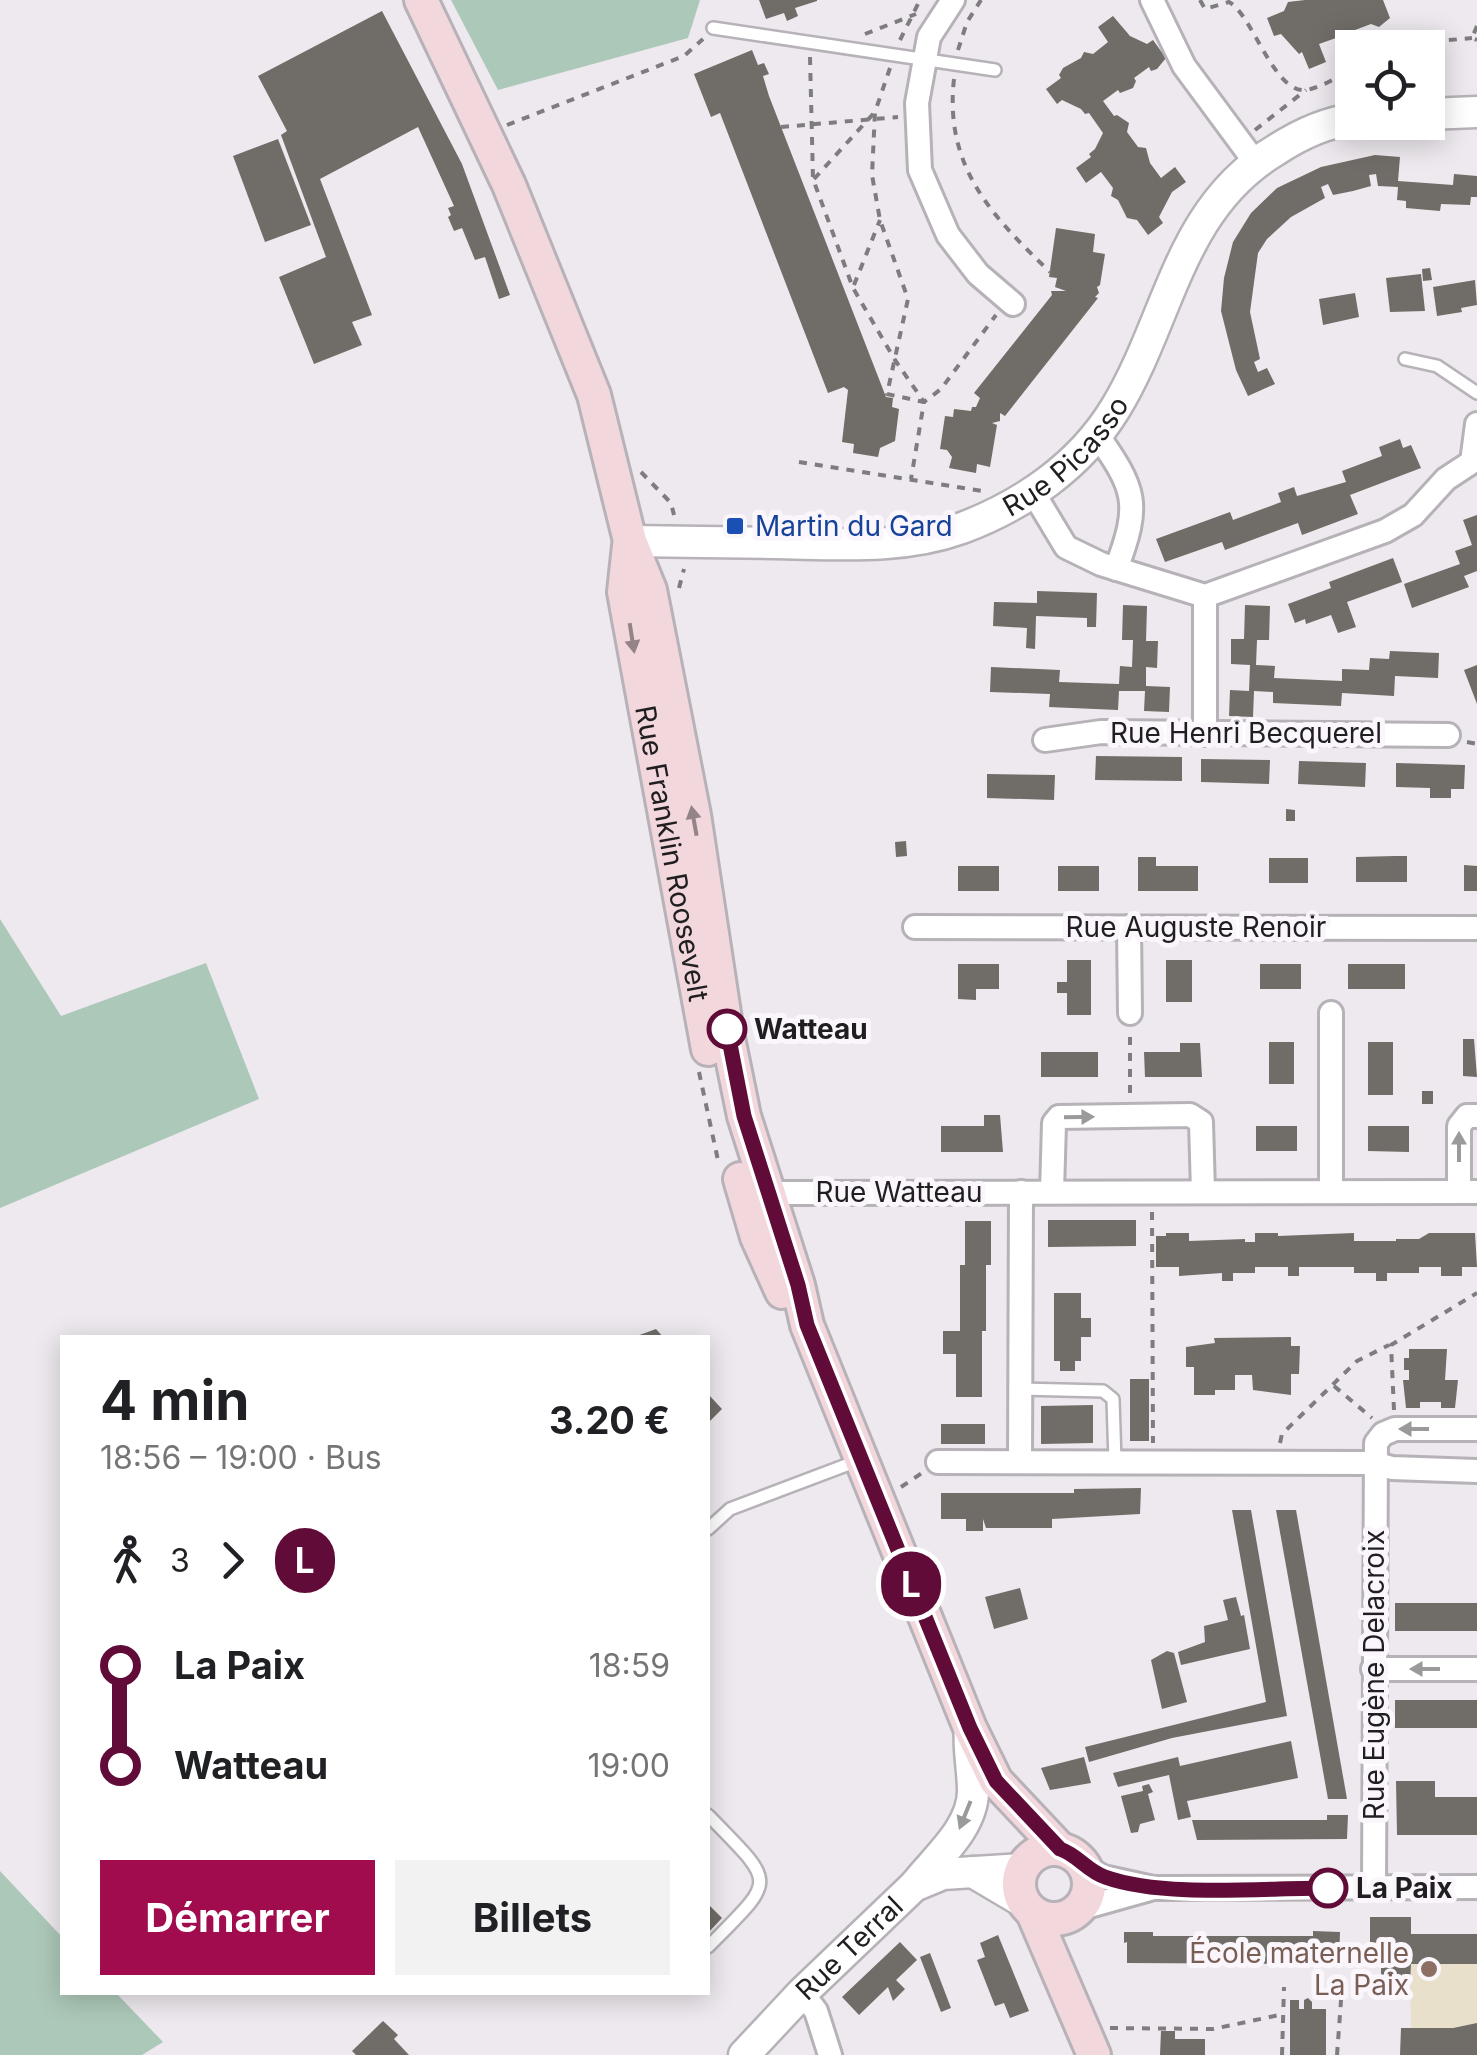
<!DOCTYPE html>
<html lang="fr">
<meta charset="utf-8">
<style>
body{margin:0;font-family:Inter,sans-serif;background:#f2f2f2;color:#202124;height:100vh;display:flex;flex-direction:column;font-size:38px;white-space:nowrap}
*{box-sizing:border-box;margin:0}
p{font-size:32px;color:#757577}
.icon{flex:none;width:55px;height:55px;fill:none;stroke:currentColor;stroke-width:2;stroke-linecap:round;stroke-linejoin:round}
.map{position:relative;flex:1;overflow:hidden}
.panel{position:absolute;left:60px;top:1335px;width:650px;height:660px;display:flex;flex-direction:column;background:#fff;border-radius:0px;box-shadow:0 5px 25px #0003}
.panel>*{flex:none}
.badge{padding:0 20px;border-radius:32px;font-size:35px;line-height:65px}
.tools{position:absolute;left:1335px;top:30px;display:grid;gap:20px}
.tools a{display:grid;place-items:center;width:110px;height:110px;border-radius:0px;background:#fff;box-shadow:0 5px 25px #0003;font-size:50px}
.map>.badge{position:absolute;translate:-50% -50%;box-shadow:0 0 0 5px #fff}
.legs{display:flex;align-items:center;gap:15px;height:110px;padding:0 40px;font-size:32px}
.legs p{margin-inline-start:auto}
.summary{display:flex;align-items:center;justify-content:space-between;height:170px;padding:0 40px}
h1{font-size:55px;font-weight:700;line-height:75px}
.cta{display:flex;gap:20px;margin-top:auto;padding:20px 40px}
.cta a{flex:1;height:115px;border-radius:0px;background:#a10c4f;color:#fff;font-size:40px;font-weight:700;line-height:115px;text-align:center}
.cta a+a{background:#f2f2f2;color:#202124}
ul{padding:0 40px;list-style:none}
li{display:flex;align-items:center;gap:35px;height:100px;font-size:38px}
li i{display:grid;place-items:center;width:15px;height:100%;margin:0 12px;background:currentColor}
li i::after{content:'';width:25px;height:25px;margin:-12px;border:8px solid;border-radius:50%;background:#fff}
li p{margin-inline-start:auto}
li:first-child i{background:linear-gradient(#0000 50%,currentColor 0)}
li:last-child i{background:linear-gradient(currentColor 50%,#0000 0)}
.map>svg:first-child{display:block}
.education{fill:#e9e0cb}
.green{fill:#acc8b8}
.building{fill:#706c67}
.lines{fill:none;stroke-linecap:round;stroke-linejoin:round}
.service-casing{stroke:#b6b2b8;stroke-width:16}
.minor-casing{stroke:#b6b2b8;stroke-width:28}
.tertiary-casing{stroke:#b6b2b8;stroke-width:35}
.secondary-casing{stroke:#b6b2b8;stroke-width:38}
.path{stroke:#7f7c80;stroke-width:4;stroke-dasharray:8 8;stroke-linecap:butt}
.service{stroke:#fff;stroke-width:11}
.minor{stroke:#fff;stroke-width:22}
.tertiary{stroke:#fff;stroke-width:30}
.secondary{stroke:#f2d7dd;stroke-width:32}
.oneway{fill:#948488}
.oneway2{fill:#9b9a9b}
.line-1-casing{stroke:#fff;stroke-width:22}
.line-1{stroke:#610b38;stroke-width:15}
.transit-dot{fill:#1a4fb4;stroke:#faf6fc;stroke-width:4}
.stop-1-dot{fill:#fff;stroke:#610b38;stroke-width:5}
.education-dot{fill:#8d6e63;stroke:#faf6fc;stroke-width:4}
.labels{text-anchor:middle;stroke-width:10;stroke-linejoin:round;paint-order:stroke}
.street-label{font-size:28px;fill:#201e21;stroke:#faf6fc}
.transit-label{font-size:28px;fill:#164399;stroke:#faf6fc;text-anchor:start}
.stop-label{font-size:28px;font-weight:bold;fill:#201e21;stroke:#faf6fc;text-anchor:start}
.education-label{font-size:28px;fill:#785e54;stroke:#faf6fc;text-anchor:end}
</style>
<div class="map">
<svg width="1477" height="2055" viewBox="0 0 1477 2055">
<rect width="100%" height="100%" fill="#ede9ee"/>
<polygon class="education" points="1370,1917 1412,1934 1477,1934 1477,2023 1453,2028 1411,2028 1410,1985 1381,1985 1381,1953 1370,1952"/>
<g class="green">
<polygon points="451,0 700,0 688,38 498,90"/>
<polygon points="0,919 61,1016 206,963 259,1099 0,1208"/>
<polygon points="0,1871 62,1937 62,1992 116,1993 163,2042 142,2055 0,2055"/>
</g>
<g class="building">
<polygon points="759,0 817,0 817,1 795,8 798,16 787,21 784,13 766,19"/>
<polygon points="1305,0 1383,0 1390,18 1379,27 1371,24 1355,30 1351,39 1337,41 1336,38 1319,44 1326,62 1309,69 1302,52 1299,54 1281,34 1274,36 1267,18 1284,11 1288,2"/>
<polygon points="382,11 462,164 510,295 499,299 485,257 475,260 462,228 454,231 448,217 451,215 448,208 454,206 418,127 320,179 372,315 352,322 362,345 314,364 279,277 326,257 281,135 287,131 258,76"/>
<polygon points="1113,16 1130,36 1147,44 1153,40 1166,58 1157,69 1151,71 1149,67 1134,78 1136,81 1133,88 1120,93 1118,90 1103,101 1114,116 1117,115 1129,123 1127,132 1138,147 1146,148 1150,163 1161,178 1175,167 1186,182 1172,192 1159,217 1163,223 1148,235 1137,220 1127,218 1118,200 1111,196 1113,188 1101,172 1086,183 1076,168 1091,157 1089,154 1095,149 1103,133 1089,113 1085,114 1081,109 1062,100 1057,104 1046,89 1061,78 1059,75 1063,68 1081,58 1084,52 1093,54 1108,42 1098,27"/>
<polygon points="752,50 758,65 764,63 769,74 763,76 769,96 886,397 893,398 892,407 899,409 895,441 880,448 878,457 853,453 854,444 842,442 848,390 844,387 828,393 720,113 711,117 694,74"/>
<polygon points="278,139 311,225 265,242 233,156"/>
<polygon points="1375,155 1400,157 1398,181 1453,185 1454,174 1477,176 1477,197 1471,197 1470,205 1441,204 1440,211 1406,208 1406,201 1397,200 1398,187 1378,186 1376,174 1369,175 1371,186 1353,191 1333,195 1328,184 1321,187 1325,198 1291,217 1267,239 1258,253 1250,312 1260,359 1254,362 1258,372 1267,368 1275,384 1248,396 1236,370 1221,311 1224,278 1233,242 1251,213 1277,188 1321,167"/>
<polygon points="1056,228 1095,234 1093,252 1105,254 1100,285 1097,287 1099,293 1095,297 1098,298 1005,416 1000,413 1000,421 992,423 997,425 990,467 977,464 976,473 949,468 952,457 947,450 940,449 945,416 953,417 954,409 971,411 972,407 976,407 980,398 974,393 1052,295 1051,291 1066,291 1055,287 1057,278 1049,277"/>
<polygon points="1430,268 1432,280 1423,281 1422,269"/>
<polygon points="1421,274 1425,311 1390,312 1386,278"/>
<polygon points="1475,280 1477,305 1461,308 1462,312 1437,316 1433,287"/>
<polygon points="1355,293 1359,317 1323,325 1319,299"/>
<polygon points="1400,439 1403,448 1411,445 1421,468 1350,495 1358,514 1302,535 1298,523 1225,550 1222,542 1165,562 1156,539 1230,512 1233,520 1281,502 1278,493 1294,487 1297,496 1346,482 1342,471 1382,456 1379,447"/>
<polygon points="1477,515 1477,571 1464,576 1469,587 1412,608 1404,584 1460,564 1455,551 1472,545 1463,520"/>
<polygon points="1393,558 1402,582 1347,602 1356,627 1338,633 1331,615 1306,624 1305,619 1295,623 1288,604 1331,588 1329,582"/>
<polygon points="1037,591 1097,593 1096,627 1087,627 1087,618 1036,616 1035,649 1026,648 1027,628 993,626 994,602 1037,603"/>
<polygon points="1123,605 1147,606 1146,641 1158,641 1157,668 1146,667 1146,686 1170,687 1169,712 1144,711 1145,691 1119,691 1118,710 1049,707 1050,694 990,692 991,667 1060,670 1059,682 1119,684 1120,666 1132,667 1133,640 1122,640"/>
<polygon points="1245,605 1270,606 1269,640 1257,640 1256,665 1275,666 1274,678 1342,681 1342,669 1369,670 1370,658 1389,659 1390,651 1439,653 1438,678 1395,676 1394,696 1342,693 1341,706 1273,703 1273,692 1254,691 1253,717 1229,716 1230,690 1249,691 1250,665 1231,664 1231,639 1244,639"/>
<polygon points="1477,665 1477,704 1464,670"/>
<polygon points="1096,756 1182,757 1182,781 1095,780"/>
<polygon points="1201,759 1270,760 1269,784 1201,782"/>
<polygon points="1299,761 1366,763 1365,787 1298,784"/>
<polygon points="1396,763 1465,765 1464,789 1451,789 1451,798 1430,798 1430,788 1396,787"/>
<polygon points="987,774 1055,775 1054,800 987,798"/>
<polygon points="1286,809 1295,810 1295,821 1286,821"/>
<polygon points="906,841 907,856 896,857 895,842"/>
<polygon points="1395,856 1407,856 1407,882 1356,882 1356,857"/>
<polygon points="1138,857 1156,857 1156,866 1198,866 1198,891 1138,891"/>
<rect x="1269" y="858" width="39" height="25"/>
<polygon points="1464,865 1477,866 1477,891 1464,891"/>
<rect x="958" y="866" width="41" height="25"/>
<rect x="1058" y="866" width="41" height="25"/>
<polygon points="1067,960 1091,960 1091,1015 1067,1015 1067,993 1057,993 1057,982 1067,982"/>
<rect x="1166" y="960" width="26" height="42"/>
<polygon points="958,964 999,964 999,989 976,989 976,1000 958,999"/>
<rect x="1260" y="964" width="41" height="25"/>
<rect x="1348" y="964" width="57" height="25"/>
<polygon points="1463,1039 1474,1039 1477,1077 1463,1076"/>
<rect x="1269" y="1042" width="25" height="42"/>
<rect x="1368" y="1042" width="25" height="53"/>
<polygon points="1180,1043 1200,1043 1202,1077 1145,1077 1144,1052 1180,1052"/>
<rect x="1041" y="1052" width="57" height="25"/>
<rect x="1422" y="1091" width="11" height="13"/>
<polygon points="984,1115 1000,1115 1003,1152 941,1152 941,1126 984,1126"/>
<rect x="1256" y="1126" width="41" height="25"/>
<polygon points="1368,1126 1409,1126 1409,1152 1368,1151"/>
<polygon points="1048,1220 1136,1220 1136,1246 1048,1247"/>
<polygon points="965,1221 991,1221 991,1265 986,1265 986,1331 982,1331 982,1397 956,1397 956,1354 943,1354 943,1331 960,1331 960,1265 965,1265"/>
<polygon points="1166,1233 1189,1233 1189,1241 1245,1239 1245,1242 1255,1242 1255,1233 1278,1233 1278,1236 1354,1233 1354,1241 1396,1241 1396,1239 1419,1239 1429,1233 1475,1233 1477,1267 1462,1267 1462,1276 1441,1276 1441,1267 1419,1267 1419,1273 1387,1273 1387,1281 1376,1281 1376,1273 1354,1273 1354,1267 1299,1267 1299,1276 1288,1276 1288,1267 1255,1267 1255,1273 1233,1273 1233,1281 1222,1281 1222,1273 1179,1276 1179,1267 1156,1267 1156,1236 1166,1236"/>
<polygon points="1054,1293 1081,1293 1081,1318 1091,1318 1091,1337 1081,1337 1081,1361 1075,1361 1075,1371 1060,1371 1060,1361 1054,1361"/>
<polygon points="656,1329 664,1338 634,1338 634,1337"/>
<polygon points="1291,1337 1291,1346 1300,1346 1299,1374 1291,1374 1291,1395 1253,1390 1252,1375 1235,1375 1235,1390 1215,1390 1215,1395 1194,1395 1194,1367 1186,1367 1186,1347 1215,1343 1214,1338"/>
<polygon points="1409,1349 1447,1349 1445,1380 1458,1380 1455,1408 1441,1408 1441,1402 1420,1402 1420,1408 1406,1408 1403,1380 1409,1380 1409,1370 1404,1370 1404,1358 1409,1358"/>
<rect x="1130" y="1379" width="19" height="62"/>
<polygon points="708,1394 722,1409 708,1423"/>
<polygon points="1093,1405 1093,1443 1041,1444 1041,1406"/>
<rect x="941" y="1424" width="44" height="20"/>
<polygon points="1141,1488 1140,1514 1052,1519 1052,1528 986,1528 983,1519 983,1531 966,1531 966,1519 941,1519 941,1493 1074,1493 1074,1489"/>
<polygon points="1232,1510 1251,1510 1287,1716 1172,1738 1089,1762 1085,1747 1266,1702"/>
<polygon points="1276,1510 1296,1510 1347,1799 1328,1799"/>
<polygon points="1020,1588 1028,1619 994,1629 985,1597"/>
<polygon points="1236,1597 1241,1616 1244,1615 1250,1649 1181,1665 1178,1652 1205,1642 1204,1626 1228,1620 1223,1600"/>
<rect x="1395" y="1603" width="82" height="28"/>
<polygon points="1167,1651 1174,1653 1187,1702 1162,1709 1151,1660"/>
<rect x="1395" y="1700" width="82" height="28"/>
<polygon points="1291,1741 1298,1778 1187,1801 1191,1817 1178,1820 1169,1775 1118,1787 1113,1773 1178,1757 1180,1766"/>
<polygon points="1084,1757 1091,1783 1050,1790 1041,1768"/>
<polygon points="1396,1781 1435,1781 1435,1797 1477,1797 1477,1835 1397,1835"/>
<polygon points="1149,1784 1153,1792 1148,1794 1155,1820 1140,1824 1138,1832 1131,1833 1121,1796 1143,1791 1142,1786"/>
<polygon points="1327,1815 1348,1815 1347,1839 1197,1840 1192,1820 1327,1820"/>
<polygon points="708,1904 722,1918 708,1933"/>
<polygon points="1370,1917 1411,1917 1411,1934 1477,1934 1477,1964 1411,1964 1410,1985 1381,1985 1381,1952 1370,1952"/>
<polygon points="1313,1931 1340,1932 1339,1964 1127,1963 1127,1942 1124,1943 1124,1932 1153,1932 1153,1936 1313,1936"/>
<polygon points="998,1935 1029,2011 1010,2018 1004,2003 995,2006 977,1960 985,1957 980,1943"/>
<polygon points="900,1942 917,1960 896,1980 905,1989 893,2001 888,1987 859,2015 842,1997"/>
<polygon points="930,1953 951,2008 941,2012 920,1957"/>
<polygon points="1308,1998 1312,2002 1312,2009 1326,2009 1326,2055 1290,2055 1290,2000 1299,2000 1299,2009 1304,2009 1304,2000"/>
<polygon points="383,2021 398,2035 394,2039 409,2055 356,2055 352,2051"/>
<polygon points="1477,2023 1477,2055 1400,2055 1401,2028 1453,2028"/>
<polygon points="1161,2031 1175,2031 1175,2039 1205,2039 1205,2055 1160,2055"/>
</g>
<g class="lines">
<defs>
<g id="service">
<polyline points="713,28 995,70"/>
<polyline points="1405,359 1437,366 1477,393"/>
<polyline points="1020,1389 1103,1391 1113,1399 1115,1462"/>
<polyline points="708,1529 730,1509 857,1461"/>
<path d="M 708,1815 C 777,1886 777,1877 708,1947"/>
</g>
<g id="minor">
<polyline points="953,0 929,37 917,103 920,170 948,235 978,274 1013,304"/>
<polyline points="1152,0 1184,66 1255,162"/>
<path d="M 1096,433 C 1136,490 1141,503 1116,569"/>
<polyline points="1034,494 1066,547 1101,564 1205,596 1385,531 1413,515 1446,479 1472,462 1477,424"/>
<polyline points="1205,596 1205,734"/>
<polyline points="1045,740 1101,732 1448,735"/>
<polyline points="915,927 1477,928"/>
<polyline points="1129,927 1130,1013"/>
<polyline points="1331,1013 1331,1192"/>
<polyline points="1052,1192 1054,1123 1059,1117 1190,1115 1201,1122 1203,1192"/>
<polyline points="1459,1192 1459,1126 1467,1116 1477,1116"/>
<polyline points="756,1196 777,1193 1477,1192"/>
<polyline points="938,1462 1374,1463 1392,1468 1477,1471"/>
<polyline points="1020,1462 1021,1192"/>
<polyline points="1373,1669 1477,1669"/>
<polyline points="1085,1867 1103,1877 1153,1888 1477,1887"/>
<polyline points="1374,1888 1376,1443 1383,1434 1395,1429 1477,1429"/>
<polyline points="1079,1909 1150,1889"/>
<polyline points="802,1993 816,2011 830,2055"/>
</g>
<g id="tertiary">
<polyline points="1428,114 1477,112"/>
<path id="s1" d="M 630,541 C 678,542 726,542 774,543 C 838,544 901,550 962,528 C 1023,505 1080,466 1115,409 C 1170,319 1178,208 1276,150 C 1299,135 1325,123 1352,119"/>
<polyline points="973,1872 1022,1901"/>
<path d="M 915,1885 C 936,1858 973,1828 973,1791 C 973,1769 968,1750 970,1728"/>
<path id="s2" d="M 744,2055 L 802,1993 L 914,1886 L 943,1874 L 1022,1869"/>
</g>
<g id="secondary">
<polyline points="421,0 509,185 594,395 630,541 650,590 694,815 727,1033 744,1116 798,1285 807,1325 970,1728 996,1781 1060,1849"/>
<path id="s3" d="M 629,546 L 624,592 L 708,1049"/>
<polyline points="740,1179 757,1237 782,1292"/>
<circle cx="1054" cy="1884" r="35"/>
<polyline points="1033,1913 1094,2055"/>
</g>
</defs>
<use href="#service" class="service-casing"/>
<use href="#minor" class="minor-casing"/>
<use href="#tertiary" class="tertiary-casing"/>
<use href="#secondary" class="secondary-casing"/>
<g class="path">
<path d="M 1200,0 L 1205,9 L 1229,2 C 1253,15 1274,95 1307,90 C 1322,87 1339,76 1352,70"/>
<polyline points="1477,26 1472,38 1477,40"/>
<polyline points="865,34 916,14"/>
<polyline points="900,40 920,0"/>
<polyline points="1418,48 1439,41 1472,38"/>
<polyline points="958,50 967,22 981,0"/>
<polyline points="810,57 813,179 853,288 895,360 924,402 941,389 996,315"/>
<polyline points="890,68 875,112 872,175 880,220 908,299 887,394 924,402 911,479"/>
<path d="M 954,79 C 944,167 992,216 1050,272"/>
<polyline points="507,125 684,56 703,39"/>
<polyline points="781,127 898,117"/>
<polyline points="1255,130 1306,90"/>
<polyline points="814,179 875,112"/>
<polyline points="854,285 880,220"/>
<polyline points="799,462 982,491"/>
<polyline points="641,472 671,503 674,515"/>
<polyline points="679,588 684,569"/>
<polyline points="1467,742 1477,744"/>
<polyline points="699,1072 719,1165"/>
<polyline points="1130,1093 1130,1033"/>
<polyline points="1152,1212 1153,1443"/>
<polyline points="1334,1386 1372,1418"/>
<polyline points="1394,1410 1391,1345 1477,1293"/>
<polyline points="1280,1443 1282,1434 1357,1361 1389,1345"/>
<polyline points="901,1487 922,1473"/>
<polyline points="1110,2028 1213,2029 1284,2014"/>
<polyline points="1282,2055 1284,1987"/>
<polyline points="1337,2055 1342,1987"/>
</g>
<use href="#service" class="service"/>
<use href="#minor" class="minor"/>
<use href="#tertiary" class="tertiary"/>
<use href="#secondary" class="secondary"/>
</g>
<defs><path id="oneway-solid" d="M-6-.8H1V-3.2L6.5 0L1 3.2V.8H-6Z" transform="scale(2.5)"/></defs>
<g class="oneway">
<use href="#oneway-solid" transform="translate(632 638) rotate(81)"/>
<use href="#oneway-solid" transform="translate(694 821) rotate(-100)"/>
</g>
<g class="oneway2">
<use href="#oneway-solid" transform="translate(1079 1117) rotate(-1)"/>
<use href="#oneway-solid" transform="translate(1459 1147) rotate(-90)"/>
<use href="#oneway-solid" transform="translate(1414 1429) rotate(180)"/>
<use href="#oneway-solid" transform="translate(1425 1669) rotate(180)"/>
<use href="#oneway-solid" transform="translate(965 1815) rotate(112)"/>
</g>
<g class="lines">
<defs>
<path id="line-1" d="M 727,1029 L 744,1116 L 798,1285 L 807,1325 L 970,1728 L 996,1781 L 1060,1849 C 1078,1855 1087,1871 1105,1877 C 1163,1898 1264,1888 1328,1888"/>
</defs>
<use href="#line-1" class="line-1-casing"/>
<use href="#line-1" class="line-1"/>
</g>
<rect class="transit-dot" x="725" y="516" width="20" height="20" rx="5"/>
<g class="stop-1-dot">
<circle cx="727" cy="1029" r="18"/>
<circle cx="1328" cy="1888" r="18"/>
</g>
<circle class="education-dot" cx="1429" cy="1969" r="10"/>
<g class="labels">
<g class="street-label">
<text dy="10" stroke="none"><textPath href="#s1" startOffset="462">Rue Picasso</textPath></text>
<text x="1246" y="743">Rue Henri Becquerel</text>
<text dy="10" stroke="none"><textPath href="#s3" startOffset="312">Rue Franklin Roosevelt</textPath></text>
<text x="1196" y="937">Rue Auguste Renoir</text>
<text x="899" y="1202">Rue Watteau</text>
<text transform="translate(1374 1675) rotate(-90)" y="10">Rue Eugène Delacroix</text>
<text dy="10" stroke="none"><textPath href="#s2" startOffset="150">Rue Terral</textPath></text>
</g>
<g class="transit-label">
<text x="755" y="536">Martin du Gard</text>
</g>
<g class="stop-label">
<text x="754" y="1039">Watteau</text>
<text x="1356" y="1898">La Paix</text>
</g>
<g class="education-label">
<text x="1409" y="1963">École maternelle<tspan x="1409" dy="32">La Paix</tspan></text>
</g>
</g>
</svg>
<div class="tools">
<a><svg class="icon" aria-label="locate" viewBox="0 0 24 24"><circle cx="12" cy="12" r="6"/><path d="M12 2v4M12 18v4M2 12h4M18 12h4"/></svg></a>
</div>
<b class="badge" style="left:911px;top:1584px;background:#610b38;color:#fff">L</b>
<section class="panel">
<div class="summary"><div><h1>4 min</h1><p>18:56 – 19:00 · Bus</p></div><b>3.20 €</b></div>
<div class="legs"><svg class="icon" aria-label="walk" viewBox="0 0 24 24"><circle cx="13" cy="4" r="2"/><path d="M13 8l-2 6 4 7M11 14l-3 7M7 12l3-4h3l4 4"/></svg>3<svg class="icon" aria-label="forward" viewBox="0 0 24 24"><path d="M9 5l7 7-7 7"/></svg><b class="badge" style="background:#610b38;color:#fff">L</b></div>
<ul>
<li><i style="color:#610b38"></i><b>La Paix</b><p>18:59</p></li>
<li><i style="color:#610b38"></i><b>Watteau</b><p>19:00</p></li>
</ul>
<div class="cta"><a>Démarrer</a><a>Billets</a></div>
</section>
</div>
